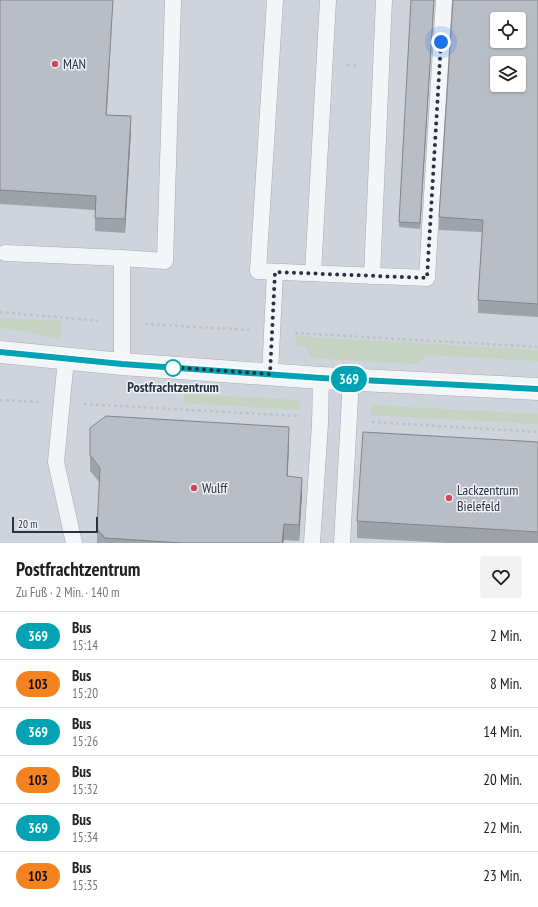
<!DOCTYPE html>
<html lang="de">
<meta charset="utf-8">
<style>
body{margin:0;font-family:"PT Sans Narrow",sans-serif;background:#f2f2f2;color:#202124;height:100vh;display:flex;flex-direction:column;font-size:15px;white-space:nowrap}
*{box-sizing:border-box;margin:0}
p{font-size:13px;color:#757577}
.icon{flex:none;width:22px;height:22px;fill:none;stroke:currentColor;stroke-width:2;stroke-linecap:round;stroke-linejoin:round}
.map{position:relative;height:543px;overflow:hidden}
.sheet{display:flex;flex-direction:column;background:#fff;flex:1}
.sheet>*{flex:none}
.badge{padding:0 8px;border-radius:13px;font-size:14px;line-height:26px}
.fabs{position:absolute;left:490px;top:12px;display:grid;gap:8px}
.fabs a{display:grid;place-items:center;width:36px;height:36px;border-radius:4px;background:#fff;box-shadow:0 1px 3px #0004;font-size:20px}
.scale{position:absolute;left:12px;bottom:10px;width:86px;box-sizing:border-box;padding-left:4px;border:2px solid #2a3140;border-top:0;font-size:11px;line-height:14px;white-space:nowrap;color:#2a3140;-webkit-text-stroke:3px #f0f3f7;paint-order:stroke}
.you{position:absolute;width:20px;height:20px;margin:-10px;border:3px solid #fff;border-radius:50%;background:#1a73e8;box-shadow:0 0 0 6px #1a73e833}
.map>.badge{position:absolute;translate:-50% -50%;box-shadow:0 0 0 2px #fff}
.round{display:grid;place-items:center;flex:none;width:42px;height:42px;border-radius:4px;background:#f2f2f2}
.summary{display:flex;align-items:center;justify-content:space-between;height:68px;padding:0 16px}
h1{font-size:19px;font-weight:700;line-height:30px}
ul{padding:0;list-style:none}
li{display:flex;align-items:center;gap:12px;height:48px;padding:0 16px;border-top:1px solid #e0e0e0}
li div{flex:1}
li b{display:block;font-size:15px}
li em{font-style:normal}
li .badge{min-width:44px;font-weight:700;text-align:center}
.map>svg:first-child{display:block}
.built{fill:#cfd3db;fill-rule:evenodd}
.green{fill:#c6d3c2}
.lines{fill:none;stroke-linecap:round;stroke-linejoin:round}
.service-casing{stroke:#a6abb3;stroke-width:17}
.minor-casing{stroke:#a6abb3;stroke-width:23}
.path{stroke:#bfc2c8;stroke-width:2.5;stroke-dasharray:3 3;stroke-linecap:butt}
.service{stroke:#f3f5f8;stroke-width:16}
.minor{stroke:#f3f5f8;stroke-width:22}
.wall{fill:#9ea3aa}
.shaded-wall{fill:#81848b}
.building{fill:#b8bdc6;stroke:#81848b;fill-rule:evenodd}
.line-casing{stroke:#fff;stroke-width:9}
.line{stroke:#00a3b4;stroke-width:6}
.walk{stroke:#2a3140;stroke-width:4;stroke-dasharray:0 7.2}
.poi-dot{fill:#cb4958;stroke:#f0f3f7;stroke-width:1.5}
.stop-dot{fill:#fff;stroke:#00a3b4;stroke-width:2}
.labels{text-anchor:middle;stroke-width:3;stroke-linejoin:round;paint-order:stroke}
.poi-label{font-size:14px;fill:#2a3140;stroke:#f0f3f7;text-anchor:start}
.stop-label{font-size:14px;font-weight:bold;fill:#2a3140;stroke:#f0f3f7}
</style>
<div class="map">
<svg width="538" height="543" viewBox="0 0 538 543">
<rect width="100%" height="100%" fill="#e1e4e9"/>
<path class="built" d="M 0,0 L 538,0 L 538,543 L 0,543 ZM 497,19 L 519,19 L 519,41 L 497,41 ZM 497,63 L 519,63 L 519,85 L 497,85 Z"/>
<g class="green">
<polygon points="0,318 61,321 61,339 28,332 0,328"/>
<polygon points="296,336 538,350 538,361 427,355 417,364 311,358 305,346 296,346"/>
<polygon points="185,383 191,383 198,391 204,395 300,400 299,410 184,403"/>
<polygon points="371,405 538,414 538,424 371,415"/>
</g>
<g class="lines">
<defs>
<g id="service">
<polyline points="275,0 258,271 427,278 444,0"/>
<polyline points="5,253 122,258"/>
<polyline points="313,273 328,0"/>
<polyline points="372,276 384,0"/>
<polyline points="66,359 56,462 74,543"/>
<polyline points="122,364 122,258 165,261 173,0"/>
<polyline points="270,374 275,272"/>
<polyline points="312,543 320,424 321,378"/>
<polyline points="342,543 351,379"/>
</g>
<polyline id="minor" points="0,352 122,364 321,378 538,389"/>
</defs>
<use href="#service" class="service-casing"/>
<use href="#minor" class="minor-casing"/>
<g class="path">
<polyline points="347,65 358,66"/>
<polyline points="0,312 100,321"/>
<polyline points="145,324 250,330"/>
<polyline points="295,333 538,347"/>
<polyline points="0,400 39,402"/>
<polyline points="84,404 297,416"/>
<polyline points="372,422 538,432"/>
</g>
<use href="#service" class="service"/>
<use href="#minor" class="minor"/>
</g>
<g class="wall">
<polygon points="0,0 106,115 131,130 125,233 95,231 95,210 0,204"/>
<polygon points="538,0 538,317 478,313 478,300 482,232 439,230 439,217"/>
<polygon points="434,2 420,229 399,227 399,222"/>
<polygon points="538,442 538,543 447,543 357,538 357,521"/>
<polygon points="289,443 287,476 302,494 299,541 284,540 283,543 97,543 97,529 100,483 90,471 90,455"/>
</g>
<g class="shaded-wall">
<polygon points="113,0 106,129 106,115"/>
<polygon points="434,0 420,229 420,223"/>
<polygon points="131,116 131,130 125,233 125,219"/>
<polygon points="289,427 289,443 287,493 287,476"/>
<polygon points="302,478 302,494 299,541 299,525"/>
<polygon points="284,524 284,540 283,543 282,543"/>
</g>
<g class="building">
<polygon points="0,0 113,0 106,115 131,116 125,219 95,218 96,196 0,190"/>
<polygon points="411,0 434,0 420,223 399,222"/>
<path d="M 453,0 L 538,0 L 538,304 L 478,300 L 483,220 L 439,217 ZM 497,19 L 519,19 L 519,41 L 497,41 ZM 497,63 L 519,63 L 519,85 L 497,85 Z"/>
<polygon points="106,416 289,427 287,476 302,478 299,525 284,524 282,543 183,543 105,538 97,529 100,468 90,455 90,428"/>
<polygon points="363,432 538,442 538,532 357,521"/>
</g>
<g class="lines">
<defs>
<polyline id="line" points="0,352 122,364 321,378 538,389"/>
</defs>
<use href="#line" class="line-casing"/>
<use href="#line" class="line"/>
<polyline class="walk" points="173,368 167,367 270,374 275,272 427,278 441,42"/>
</g>
<g class="poi-dot">
<circle cx="55" cy="64" r="4"/>
<circle cx="194" cy="488" r="4"/>
<circle cx="449" cy="498" r="4"/>
</g>
<circle class="stop-dot" cx="173" cy="368" r="8"/>
<g class="labels">
<g class="poi-label">
<text x="63" y="69">MAN</text>
<text x="202" y="493">Wulff</text>
<text x="457" y="495">Lackzentrum<tspan x="457" dy="16">Bielefeld</tspan></text>
</g>
<g class="stop-label">
<text x="173" y="392">Postfrachtzentrum</text>
</g>
</g>
</svg>
<div class="fabs">
<a><svg class="icon" aria-label="locate" viewBox="0 0 24 24"><circle cx="12" cy="12" r="6"/><path d="M12 2v4M12 18v4M2 12h4M18 12h4"/></svg></a>
<a><svg class="icon" aria-label="layers" viewBox="0 0 24 24"><path d="M12 4l9 5-9 5-9-5zM3 14l9 5 9-5"/></svg></a>
</div>
<div class="scale">20 m</div>
<div class="you" style="left:441px;top:42px"></div>
<b class="badge" style="left:349px;top:379px;background:#00a3b4;color:#fff">369</b>
</div>
<section class="sheet">
<div class="summary"><div><h1>Postfrachtzentrum</h1><p>Zu Fuß · 2 Min. · 140 m</p></div><a class="round"><svg class="icon" aria-label="heart" viewBox="0 0 24 24"><path d="M12 20l-8-8c-3-5 5-10 8-4 3-6 11-1 8 4z"/></svg></a></div>
<ul>
<li><span class="badge" style="background:#00a3b4;color:#fff">369</span><div><b>Bus</b><p>15:14</p></div><em>2 Min.</em></li>
<li><span class="badge" style="background:#f58220;color:#111">103</span><div><b>Bus</b><p>15:20</p></div><em>8 Min.</em></li>
<li><span class="badge" style="background:#00a3b4;color:#fff">369</span><div><b>Bus</b><p>15:26</p></div><em>14 Min.</em></li>
<li><span class="badge" style="background:#f58220;color:#111">103</span><div><b>Bus</b><p>15:32</p></div><em>20 Min.</em></li>
<li><span class="badge" style="background:#00a3b4;color:#fff">369</span><div><b>Bus</b><p>15:34</p></div><em>22 Min.</em></li>
<li><span class="badge" style="background:#f58220;color:#111">103</span><div><b>Bus</b><p>15:35</p></div><em>23 Min.</em></li>
</ul>
</section>
